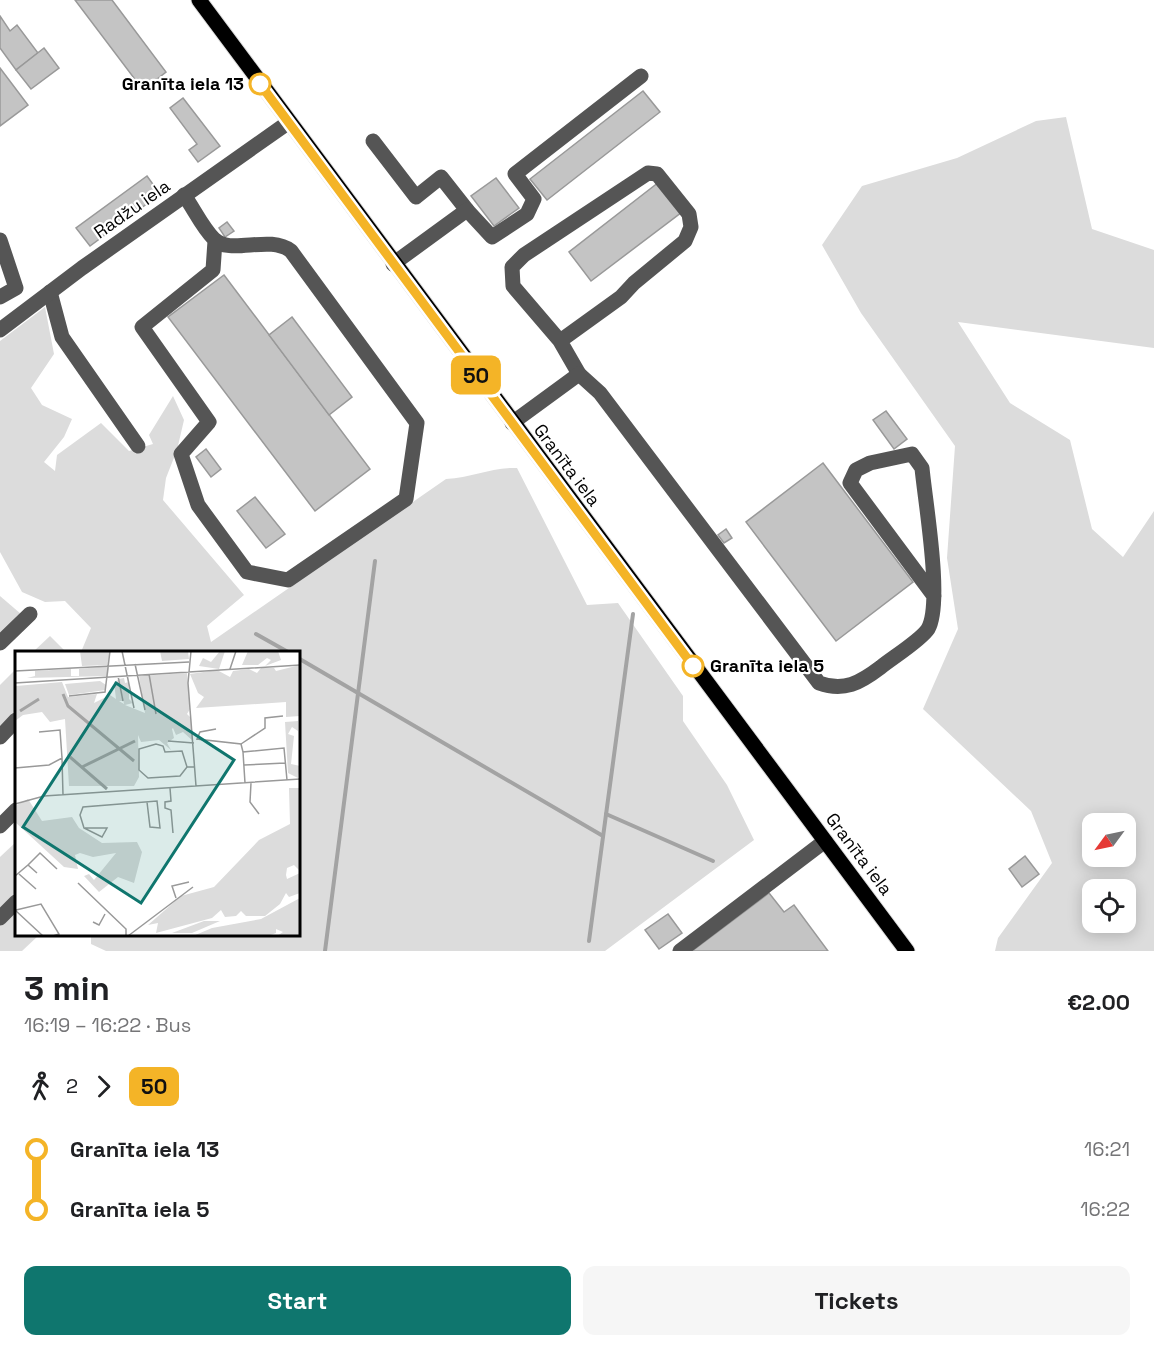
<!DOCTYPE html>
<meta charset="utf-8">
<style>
body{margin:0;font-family:"Space Grotesk",sans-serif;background:#f6f6f6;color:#202124;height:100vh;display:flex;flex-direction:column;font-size:22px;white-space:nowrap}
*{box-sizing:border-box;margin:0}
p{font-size:20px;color:#757577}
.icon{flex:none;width:33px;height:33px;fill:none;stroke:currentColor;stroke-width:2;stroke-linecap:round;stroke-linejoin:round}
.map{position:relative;height:951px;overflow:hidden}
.details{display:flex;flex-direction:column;background:#fff;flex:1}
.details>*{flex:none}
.badge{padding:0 12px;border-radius:9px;font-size:21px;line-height:39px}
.needle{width:39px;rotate:237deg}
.controls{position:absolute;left:1082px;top:813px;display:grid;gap:12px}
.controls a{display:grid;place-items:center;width:54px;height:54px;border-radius:12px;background:#fff;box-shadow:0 3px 15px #0003;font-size:30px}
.map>.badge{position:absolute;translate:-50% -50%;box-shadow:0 0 0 3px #fff}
.legs{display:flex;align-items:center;gap:9px;height:66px;padding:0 24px;font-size:20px}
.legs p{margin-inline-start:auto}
.summary{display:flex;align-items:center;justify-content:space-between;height:102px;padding:0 24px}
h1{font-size:33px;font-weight:800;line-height:45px}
.action{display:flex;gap:12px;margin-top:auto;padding:12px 24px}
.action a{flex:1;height:69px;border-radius:12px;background:#0f766e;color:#fff;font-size:24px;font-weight:800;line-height:69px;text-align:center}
.action a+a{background:#f6f6f6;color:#202124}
ul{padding:0 24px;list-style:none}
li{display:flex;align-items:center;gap:21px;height:60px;font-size:22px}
li i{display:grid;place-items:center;width:9px;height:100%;margin:0 8px;background:currentColor}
li i::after{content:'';width:15px;height:15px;margin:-8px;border:4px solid;border-radius:50%;background:#fff}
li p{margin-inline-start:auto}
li:first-child i{background:linear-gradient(#0000 50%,currentColor 0)}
li:last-child i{background:linear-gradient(currentColor 50%,#0000 0)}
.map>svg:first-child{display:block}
.green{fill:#dcdcdc;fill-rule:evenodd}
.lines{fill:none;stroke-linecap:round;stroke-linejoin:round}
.stream{stroke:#a3a3a3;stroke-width:4}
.building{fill:#c4c4c4;stroke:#999;stroke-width:1.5}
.major-casing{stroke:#dbdbdb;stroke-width:17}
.minor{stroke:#555;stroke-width:15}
.major{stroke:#000;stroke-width:15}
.line-1-casing{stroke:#fff;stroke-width:14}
.line-1{stroke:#f4b427;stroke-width:9}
.stop-1-dot{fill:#fff;stroke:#f4b427;stroke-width:3}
.labels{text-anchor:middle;stroke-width:4.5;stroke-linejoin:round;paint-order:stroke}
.stop-label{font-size:18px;font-weight:bold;fill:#000;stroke:#fff;text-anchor:end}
.street-label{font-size:18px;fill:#000;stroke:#fff}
.inset-river{fill:none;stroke:#a3a3a3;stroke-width:3}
.inset-road{fill:none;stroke:#999;stroke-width:1.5}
.view{fill:#0f766e;fill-opacity:0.15;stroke:#0f766e;stroke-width:3}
.inset-edge{fill:none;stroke:#000;stroke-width:3}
</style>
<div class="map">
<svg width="1154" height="951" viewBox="0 0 1154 951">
<rect width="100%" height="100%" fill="#fff"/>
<g class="green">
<path d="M 1066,117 L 1092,229 L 1154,250 L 1154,348 L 958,322 L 1010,403 L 1070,440 L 1092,529 L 1123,557 L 1154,511 L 1154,951 L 995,951 L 998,938 L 1052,863 L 1031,811 L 923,709 L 958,629 L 947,558 L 955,446 L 861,313 L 822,245 L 862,186 L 957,158 L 1036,121 ZM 1092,824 L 1125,824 L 1125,856 L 1092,856 ZM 1092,890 L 1125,890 L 1125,922 L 1092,922 Z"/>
<path d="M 45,307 L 54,354 L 31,388 L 42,405 L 72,419 L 64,437 L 44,462 L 55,471 L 57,455 L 101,423 L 129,451 L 153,444 L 149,435 L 173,396 L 184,420 L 177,450 L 166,478 L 163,500 L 244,595 L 207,626 L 211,642 L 446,479 C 472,478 491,467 517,468 L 587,605 L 618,603 L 683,696 L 683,721 L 727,785 L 754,840 L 605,951 L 106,951 L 91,944 L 91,934 L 298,934 L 298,652 L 81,652 L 91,628 L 65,601 L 45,602 L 22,592 L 0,552 L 0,341 Z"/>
<polygon points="0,596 21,614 0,634"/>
<polygon points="50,636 66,652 33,652"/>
<polygon points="16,669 16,714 0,731 0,685"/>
<polygon points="16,842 16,897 0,913 0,857"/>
<polygon points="16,908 16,934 39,935 22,951 0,951 0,925"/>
</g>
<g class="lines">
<g class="stream">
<polyline points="256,634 288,652"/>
<polyline points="298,658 603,836"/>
<polyline points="606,814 713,861"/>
<polyline points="589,941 633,614"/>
<polyline points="325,951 375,561"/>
</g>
</g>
<g class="building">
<polygon points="75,0 112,0 166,72 143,90"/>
<polygon points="0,16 10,31 17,25 38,53 16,70 0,48"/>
<polygon points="44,48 59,68 31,89 16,70"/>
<polygon points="0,68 28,105 0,126"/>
<polygon points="643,91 660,112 547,200 530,179"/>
<polygon points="183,98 220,146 198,162 189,150 197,144 170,108"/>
<polygon points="147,176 160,194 90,246 76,228"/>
<polygon points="496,178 519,208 494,226 471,196"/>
<polygon points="659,182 682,212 591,281 569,252"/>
<polygon points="227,222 234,231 225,237 219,228"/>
<polygon points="224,275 370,469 315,511 168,317"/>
<polygon points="292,317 352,397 329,415 269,335"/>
<polygon points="886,411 907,439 894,449 873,420"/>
<polygon points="206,449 221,469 211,477 196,457"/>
<polygon points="823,463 913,582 836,641 746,522"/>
<polygon points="255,497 285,534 266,548 237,511"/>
<polygon points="726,529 732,538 724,543 718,535"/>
<polygon points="1025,856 1039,874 1022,887 1009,869"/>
<polygon points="769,893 784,912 794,905 828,951 692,951"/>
<polygon points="668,914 682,933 659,949 645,930"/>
</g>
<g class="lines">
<defs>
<polyline id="major" points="199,0 907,951"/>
</defs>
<use href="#major" class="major-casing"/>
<g class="minor">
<polyline points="373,141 416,197 441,177 467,210"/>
<path d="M 184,195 C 194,209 202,227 214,239 C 230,256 269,234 291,251 L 417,423 L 406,499 L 288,580 L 247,572 L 198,505 L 181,454 L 209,422 L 142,327 L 213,270 L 215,241"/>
<polyline points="0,240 16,288 0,297"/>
<polyline points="393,264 467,210 492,237 527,214 534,199 515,174 641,76"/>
<polyline points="50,292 62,337 138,446"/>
<polyline points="0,330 82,268 289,122"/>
<path d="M 560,341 L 621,297 L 634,283 L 685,241 L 691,227 L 689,214 L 657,174 L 648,173 L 524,255 L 512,267 L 513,286 L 560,341 L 579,374 L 600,393 L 819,683 C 844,692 860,683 881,667 C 892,658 921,640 928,629 C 943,603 925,501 922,468 L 912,454 L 870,463 L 856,470 L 850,483 L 934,596"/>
<polyline points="512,423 579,374"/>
<polyline points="0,643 30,614"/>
<polyline points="0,737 16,720"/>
<polyline points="0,826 16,810"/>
<polyline points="0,918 16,902"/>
<polyline points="680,951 825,841"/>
</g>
<use href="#major" class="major"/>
</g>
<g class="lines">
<defs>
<polyline id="line-1" points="260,84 693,666"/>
</defs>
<use href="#line-1" class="line-1-casing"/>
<use href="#line-1" class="line-1"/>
</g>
<g class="stop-1-dot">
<circle cx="260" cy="84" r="10"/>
<circle cx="693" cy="666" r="10"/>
</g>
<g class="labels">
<g class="stop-label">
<text x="244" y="90">Granīta iela 13</text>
<text x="710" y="672" text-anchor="start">Granīta iela 5</text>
</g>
<g class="street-label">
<text transform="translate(132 209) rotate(-35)" y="6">Radžu iela</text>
<text transform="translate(567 465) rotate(53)" y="6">Granīta iela</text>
<text transform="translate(859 854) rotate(53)" y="6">Granīta iela</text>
</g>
</g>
<g transform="translate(15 651)">
<rect width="285" height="285" fill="#fff"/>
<path d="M 65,0 L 94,0 L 94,14 L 67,15 ZM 145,0 L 173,0 L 174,8 L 147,10 ZM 205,0 L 210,0 L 204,18 L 184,15 L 188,7 L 196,11 ZM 233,0 L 263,0 L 266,9 L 250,15 L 256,9 L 252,7 L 243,14 L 227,14 ZM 285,14 L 285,65 L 271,66 L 271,51 L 181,57 L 189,46 L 183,42 L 175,23 L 202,19 L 215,26 L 218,20 L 234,18 L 242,22 L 246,17 L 259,17 L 261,20 ZM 94,15 L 93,25 L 12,27 L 20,25 L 20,20 L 56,18 L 56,25 L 64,25 L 64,18 ZM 172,22 L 175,58 L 172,63 L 176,67 L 178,90 L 168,81 L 161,84 L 158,77 L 157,78 L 159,87 L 152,92 L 156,99 L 144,89 L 126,91 L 123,84 L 124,126 L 119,135 L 54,135 L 50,68 L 35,71 L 27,61 L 8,64 L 0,70 L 1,35 L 47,31 L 53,46 L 82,43 L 79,52 L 95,44 L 101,48 L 99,31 L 103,29 L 108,50 L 104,50 L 109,53 L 104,28 L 109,27 L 110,32 L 114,31 L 114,48 L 118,52 L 110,54 L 130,62 L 124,25 ZM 85,30 L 91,34 L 91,39 L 54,44 L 50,33 ZM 283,70 L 283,80 L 277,76 L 273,83 L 279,85 L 276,113 L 285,115 L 283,127 L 273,122 L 270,71 ZM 274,137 L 285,137 L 285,220 L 279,214 L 272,217 L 271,224 L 272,228 L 285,222 L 285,242 L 274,246 L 271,242 L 265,253 L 250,265 L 231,265 L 226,260 L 221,265 L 210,266 L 206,259 L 197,267 L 141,282 L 143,272 L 133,274 L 166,245 L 199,236 L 244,189 L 275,173 ZM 13,148 L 27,170 L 57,166 L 64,177 L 87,192 L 122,191 L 127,201 L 119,232 L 103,226 L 84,241 L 69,225 L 74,223 L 79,229 L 101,202 L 78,206 L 65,202 L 60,204 L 63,218 L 49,216 L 0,171 L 0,155 ZM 285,247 L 285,285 L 262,285 L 268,281 L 261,278 L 261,282 L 253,285 L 178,285 L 197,277 L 246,268 ZM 189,270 L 205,270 L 177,282 L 157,282 Z" fill="#dcdcdc"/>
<path class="inset-river" d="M 48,43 L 53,55 L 119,110M 5,60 L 24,48M 55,106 L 92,138M 67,116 L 120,90"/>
<path class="inset-road" d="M 107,0 L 119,57M 176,0 L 173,32 L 181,135M 120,13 L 130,59M 215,18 L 221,0M 0,20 L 174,11M 134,23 L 141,63M 103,25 L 108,50M 0,32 L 285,14M 54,45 L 90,41 L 95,0M 201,78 L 185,81 L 182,88 L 226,93 L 228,101M 24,81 L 45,79 L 47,107M 153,90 L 179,92M 226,93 L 250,77 L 250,67 L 268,65M 229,114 L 270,112M 172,116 L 167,100 L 150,101 L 148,95 L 141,93 L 124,98 L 124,119 L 133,127 L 165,125 L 172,116 L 180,116M 0,117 L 34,114 L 47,107 L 48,144M 230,132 L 228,101 L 269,97 L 272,129M 236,132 L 235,151 L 244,163M 155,137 L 156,150 L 150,151 L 150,157 L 156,159 L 158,182M 0,153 L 29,145 L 285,128M 70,177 L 92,177 L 87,186 L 69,177 L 65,164 L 68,156 L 142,150 L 145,177 L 135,176 L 132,151M 13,214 L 25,202 L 42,218M 4,223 L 21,238M 0,225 L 13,214 L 22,222M 63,232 L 111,278 L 111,285M 161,247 L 157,235 L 174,231M 0,259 L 28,285M 1,259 L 26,253 L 44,283 L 38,285M 78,271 L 84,274 L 90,263M 113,285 L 178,236"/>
<path class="view" d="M 101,32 L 219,109 L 126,252 L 8,176 Z"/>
<rect width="285" height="285" class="inset-edge"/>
</g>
</svg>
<div class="controls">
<a><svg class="needle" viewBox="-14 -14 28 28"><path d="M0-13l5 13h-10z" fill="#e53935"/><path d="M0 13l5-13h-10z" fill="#757577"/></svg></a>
<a><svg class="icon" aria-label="locate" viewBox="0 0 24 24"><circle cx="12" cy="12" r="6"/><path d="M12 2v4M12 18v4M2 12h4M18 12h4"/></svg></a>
</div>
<b class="badge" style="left:476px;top:375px;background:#f4b427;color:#111">50</b>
</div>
<section class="details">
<div class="summary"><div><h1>3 min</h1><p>16:19 – 16:22 · Bus</p></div><b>€2.00</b></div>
<div class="legs"><svg class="icon" aria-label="walk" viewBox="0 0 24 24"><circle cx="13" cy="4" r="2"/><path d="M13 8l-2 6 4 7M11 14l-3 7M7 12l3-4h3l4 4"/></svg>2<svg class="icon" aria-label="forward" viewBox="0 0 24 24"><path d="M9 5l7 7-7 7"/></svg><b class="badge" style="background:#f4b427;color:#111">50</b></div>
<ul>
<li><i style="color:#f4b427"></i><b>Granīta iela 13</b><p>16:21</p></li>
<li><i style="color:#f4b427"></i><b>Granīta iela 5</b><p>16:22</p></li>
</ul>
<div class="action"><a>Start</a><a>Tickets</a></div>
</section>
